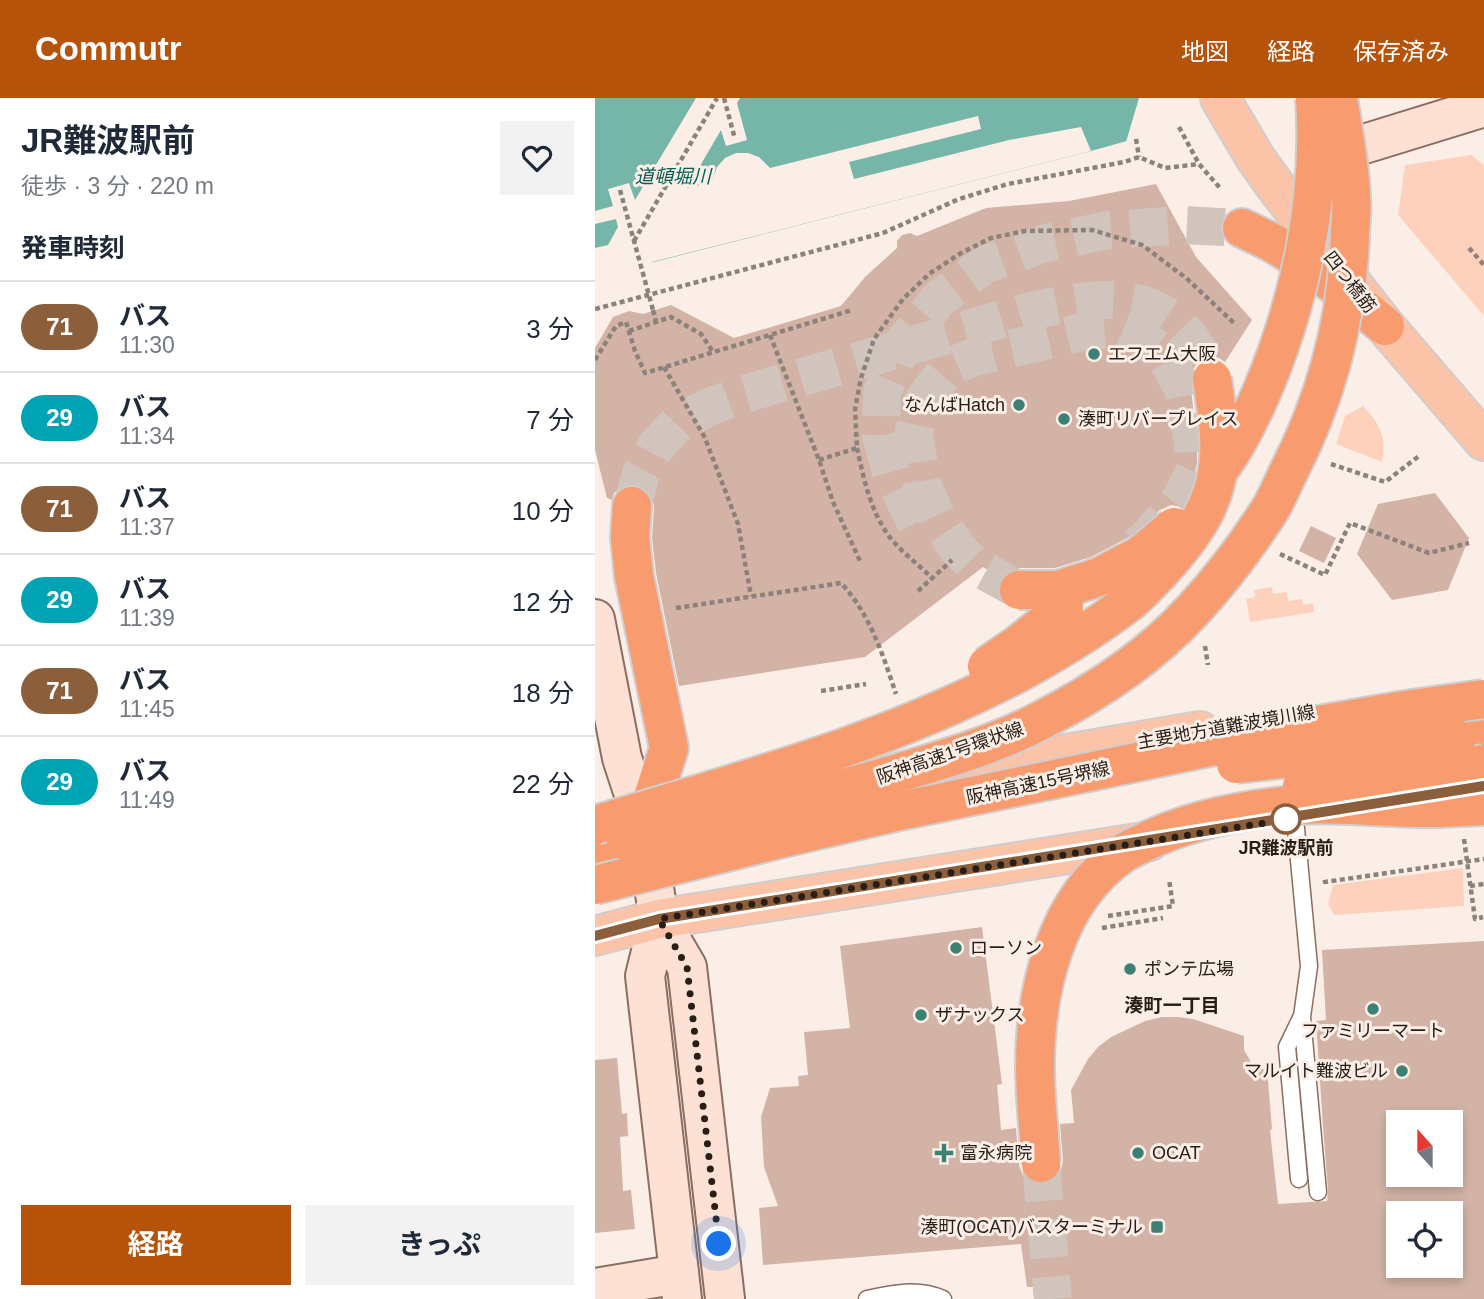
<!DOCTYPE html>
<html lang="ja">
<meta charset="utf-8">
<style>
body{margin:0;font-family:Helvetica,"Noto Sans JP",sans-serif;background:#f2f2f3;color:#1f2937;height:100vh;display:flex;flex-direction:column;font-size:26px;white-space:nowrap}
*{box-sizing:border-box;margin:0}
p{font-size:23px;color:#747a83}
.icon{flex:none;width:38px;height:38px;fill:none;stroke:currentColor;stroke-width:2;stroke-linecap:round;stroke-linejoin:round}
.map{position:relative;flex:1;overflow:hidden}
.drawer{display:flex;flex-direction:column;background:#fff;width:595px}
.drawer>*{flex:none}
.badge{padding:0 14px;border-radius:23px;font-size:24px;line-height:46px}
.needle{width:46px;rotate:339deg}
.fabs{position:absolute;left:791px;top:1012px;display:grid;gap:14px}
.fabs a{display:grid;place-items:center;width:77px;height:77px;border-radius:0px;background:#fff;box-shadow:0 4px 10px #0003;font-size:35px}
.you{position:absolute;width:35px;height:35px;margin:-18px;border:5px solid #fff;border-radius:50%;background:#1a73e8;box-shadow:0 0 0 10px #1a73e833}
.map>.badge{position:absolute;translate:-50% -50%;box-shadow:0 0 0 4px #fff}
h2{padding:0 21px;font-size:26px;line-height:63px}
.round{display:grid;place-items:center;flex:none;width:74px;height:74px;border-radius:0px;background:#f2f2f3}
.overview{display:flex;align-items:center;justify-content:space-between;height:119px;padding:0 21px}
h1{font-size:33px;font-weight:700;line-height:52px}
.button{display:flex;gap:14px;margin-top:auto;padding:14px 21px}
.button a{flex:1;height:80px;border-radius:0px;background:#b45309;color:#fff;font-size:28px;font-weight:700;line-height:80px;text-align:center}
.button a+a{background:#f2f2f3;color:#1f2937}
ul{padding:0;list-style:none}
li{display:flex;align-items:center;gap:21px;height:91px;padding:0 21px;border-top:2px solid #e0e1e3}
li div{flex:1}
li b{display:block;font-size:26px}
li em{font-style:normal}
li .badge{min-width:77px;font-weight:700;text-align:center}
header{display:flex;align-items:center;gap:42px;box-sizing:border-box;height:98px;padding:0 35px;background:#b45309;color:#fff}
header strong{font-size:33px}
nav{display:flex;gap:38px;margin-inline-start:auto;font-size:24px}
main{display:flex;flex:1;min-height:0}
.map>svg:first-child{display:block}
.green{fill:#fed1bc}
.water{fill:#75b6a9}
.pier{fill:#fbeee7}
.building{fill:#d3b3a5;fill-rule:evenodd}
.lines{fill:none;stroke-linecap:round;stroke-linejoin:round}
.highway-tunnel{stroke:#d1c4bd;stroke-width:38;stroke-dasharray:38 19;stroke-linecap:butt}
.lane-casing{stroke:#8b6e60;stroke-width:19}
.secondary-casing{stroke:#8b6e60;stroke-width:42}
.primary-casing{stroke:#d0cdcc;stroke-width:42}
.highway-casing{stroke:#d0cdcc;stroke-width:42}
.path{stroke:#8d817b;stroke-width:4.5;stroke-dasharray:5 3.5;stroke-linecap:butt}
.lane{stroke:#fff;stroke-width:16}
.secondary{stroke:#fde1d4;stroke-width:38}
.primary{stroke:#fbc4a9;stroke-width:38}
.highway{stroke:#f89c70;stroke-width:38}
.highway-bridge-casing{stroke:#d0cdcc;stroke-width:42;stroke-linecap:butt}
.path-bridge{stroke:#8d817b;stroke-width:4.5;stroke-dasharray:5 3.5;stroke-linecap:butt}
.highway-bridge{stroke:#f89c70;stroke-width:38}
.line-casing{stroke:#fff;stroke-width:16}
.line{stroke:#8b5e3c;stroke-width:10}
.walk{stroke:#281d17;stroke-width:7;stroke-dasharray:0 12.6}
.poi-dot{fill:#3d8175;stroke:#fbeee7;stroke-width:2.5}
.stop-dot{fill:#fff;stroke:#8b5e3c;stroke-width:3.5}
.labels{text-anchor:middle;stroke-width:6;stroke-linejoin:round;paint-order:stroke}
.street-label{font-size:18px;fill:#281d17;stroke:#fbeee7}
.poi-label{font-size:18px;fill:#281d17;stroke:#fbeee7;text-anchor:start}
.stop-label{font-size:18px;font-weight:bold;fill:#281d17;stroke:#fbeee7}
.water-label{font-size:19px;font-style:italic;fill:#026155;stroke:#fbeee7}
.neighbourhood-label{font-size:19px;font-weight:bold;fill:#281d17;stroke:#fbeee7}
</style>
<header>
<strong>Commutr</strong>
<nav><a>地図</a><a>経路</a><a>保存済み</a></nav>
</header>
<main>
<section class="drawer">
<div class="overview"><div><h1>JR難波駅前</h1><p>徒歩 · 3 分 · 220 m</p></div><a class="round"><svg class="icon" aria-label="heart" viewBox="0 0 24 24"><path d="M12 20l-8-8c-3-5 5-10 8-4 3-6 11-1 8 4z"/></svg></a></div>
<h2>発車時刻</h2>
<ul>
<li><span class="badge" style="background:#8b5e3c;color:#fff">71</span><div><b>バス</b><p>11:30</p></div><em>3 分</em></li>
<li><span class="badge" style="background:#00a3b4;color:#fff">29</span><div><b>バス</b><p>11:34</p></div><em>7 分</em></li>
<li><span class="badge" style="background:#8b5e3c;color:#fff">71</span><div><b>バス</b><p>11:37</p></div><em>10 分</em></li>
<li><span class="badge" style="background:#00a3b4;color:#fff">29</span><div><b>バス</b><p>11:39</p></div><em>12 分</em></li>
<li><span class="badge" style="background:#8b5e3c;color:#fff">71</span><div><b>バス</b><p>11:45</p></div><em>18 分</em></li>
<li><span class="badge" style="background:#00a3b4;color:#fff">29</span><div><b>バス</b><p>11:49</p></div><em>22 分</em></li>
</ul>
<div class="button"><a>経路</a><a>きっぷ</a></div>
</section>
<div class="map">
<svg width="889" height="1201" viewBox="0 0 889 1201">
<rect width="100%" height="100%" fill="#fbeee7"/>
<g class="green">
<polygon points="876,57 889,67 889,218 803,117 810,67"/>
<path d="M 768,308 C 785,326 792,339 787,364 L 741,346 L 750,318 Z"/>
<polygon points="677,489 678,496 692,494 693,503 707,501 708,507 718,505 719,514 655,524 651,501 660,499 659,492"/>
<polygon points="868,770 869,808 739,817 733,806 738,787"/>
</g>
<polygon class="water" points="0,0 686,0 496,53 0,179"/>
<g class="pier">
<polygon points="101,0 145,0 142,5 152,42 131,48 126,32 92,90 117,84 122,69 130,60 141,55 153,55 164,59 175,70 383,18 386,31 254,64 259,81 414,42 486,29 496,53 57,164 57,168 2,182 0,181 0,150 13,147 23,129 21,121 0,126 0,113 18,108 13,91 34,85 40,102"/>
<polygon points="544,0 689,0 531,44"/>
</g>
<g class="building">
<polygon points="561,86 601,159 657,222 630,264 624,260 613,260 603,264 596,274 595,284 602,340 602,365 596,389 587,409 576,407 565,412 534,439 496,459 460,470 423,470 414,473 406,480 388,469 270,559 84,588 61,475 57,440 59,409 57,399 50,390 38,386 27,389 19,395 17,402 12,400 0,352 0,250 18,219 34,213 48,216 76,207 139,240 246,208 270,179 302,150 302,143 307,137 315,135 322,138 391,110 474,103"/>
<polygon points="840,395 874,440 853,492 797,502 762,456 783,406"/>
<polygon points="716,428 741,440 729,465 704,453"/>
<path d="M 387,829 L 407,986 L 402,987 L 406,1032 L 421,1030 L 424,1067 L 428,1078 L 436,1084 L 447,1087 L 458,1083 L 465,1075 L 468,1063 L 465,1026 L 479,1025 L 476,992 L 493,961 L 503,949 L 516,939 L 550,923 L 567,919 L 584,919 L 598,921 L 649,938 L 649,952 L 660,971 L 672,971 L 677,1031 L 675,1032 L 683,1106 L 732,1103 L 733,1093 L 728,1028 L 721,923 L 731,922 L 727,852 L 889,843 L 889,1201 L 439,1201 L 438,1189 L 432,1189 L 426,1146 L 168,1167 L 164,1110 L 183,1108 L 169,1069 L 166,1019 L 175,990 L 204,988 L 203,978 L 213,977 L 209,934 L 255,930 L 245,848 ZM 803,1024 L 856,1024 L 856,1076 L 803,1076 ZM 803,1115 L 856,1115 L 856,1167 L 803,1167 Z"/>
<polygon points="22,960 27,1016 32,1015 33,1038 25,1039 28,1093 36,1092 40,1131 0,1135 0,962"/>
</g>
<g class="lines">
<g class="highway-tunnel">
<path d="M 37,408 L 46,376 L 61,348 L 83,325 L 114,309 L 149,296 L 428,215 C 512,195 580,186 617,281"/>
<polyline points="321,425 297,377 286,338 287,294 308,245 344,201 389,167 447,146 513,132 587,127 647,130"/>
<polyline points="424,492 379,467 362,450 343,421 327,387 319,334 324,310 337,290 355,269 376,260 492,233 526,230 545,238 570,257 588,291 598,344 599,374 586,400 554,438 542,448"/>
<polyline points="446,1065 458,1201"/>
</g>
<defs>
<g id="lane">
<polyline points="700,720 714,868 707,919 723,1094"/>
<polyline points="704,1081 692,949 706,920"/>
<path d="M 272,1201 C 298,1195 324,1190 348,1201"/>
</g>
<g id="secondary">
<polyline points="723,67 743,54 889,9"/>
<polyline points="0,521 27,660 49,727 64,821 92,869 130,1201"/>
<polyline points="64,821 50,878 87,1201"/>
<polyline points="0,1190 84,1176"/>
</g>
<g id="primary">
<polyline points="625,0 661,61 684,93 790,228 889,343"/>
<polyline points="330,680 605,633"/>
<polyline points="0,838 64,821 555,743"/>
</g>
<g id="highway">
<polyline points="647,130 676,144 716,168 790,228"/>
<polyline points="37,408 35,440 39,478 74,650 49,727"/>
<polyline points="861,641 889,638"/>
<polyline points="844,710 889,708"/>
<polyline points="0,750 31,743"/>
</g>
</defs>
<use href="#lane" class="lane-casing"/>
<use href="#secondary" class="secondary-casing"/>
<use href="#primary" class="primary-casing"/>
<use href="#highway" class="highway-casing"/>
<g class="path">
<polyline points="129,0 140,41"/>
<polyline points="584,29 604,66 625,90"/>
<polyline points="541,41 544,59"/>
<polyline points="39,143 122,0"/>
<polyline points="874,150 889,167"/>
<polyline points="0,211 288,135 364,101 413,86 529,64 544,59 570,70 604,66"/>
<polyline points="58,212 61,223"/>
<polyline points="34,233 76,219 106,236 118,254"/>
<polyline points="175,237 224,362 238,404 265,463"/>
<polyline points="0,262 21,228 31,224 40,253 50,275 257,212"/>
<polyline points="69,269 110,340 143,426 156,498"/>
<path d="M 262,350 C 269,382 276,416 297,442 C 309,456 324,467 337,480"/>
<polyline points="224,362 262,350 260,311 266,280 279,241 308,201 334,176 366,155 396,140 430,133 497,132 547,147 591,180 639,225"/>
<polyline points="736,366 790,384 824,358"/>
<polyline points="685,456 730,477 755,425 834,455 874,445"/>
<polyline points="323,493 357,462"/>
<path d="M 81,510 L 246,485 C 275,516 288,557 301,596"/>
<polyline points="610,548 613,567"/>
<polyline points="226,593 271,586"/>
<polyline points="869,741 880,821 888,819"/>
<polyline points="730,782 730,784 889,761"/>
<polyline points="875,788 889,786"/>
<polyline points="513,818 578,808 574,781"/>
<polyline points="507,830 568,820"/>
</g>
<use href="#lane" class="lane"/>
<use href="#secondary" class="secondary"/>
<use href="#primary" class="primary"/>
<use href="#highway" class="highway"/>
<defs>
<g id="highway-bridge">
<path d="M 623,373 C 640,351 653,324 665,298 C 705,205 727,102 720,0"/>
<polyline points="424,492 463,492 504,479 546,457 579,429"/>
<polyline points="392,568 424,546 469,510"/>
<polyline points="641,666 861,641"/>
<polyline points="707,688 889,666"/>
<path d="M 0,727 C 146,683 297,644 432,570 C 468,550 505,527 538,501 C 547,493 556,483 564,475 C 585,452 607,426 617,396 C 630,359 623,319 617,281"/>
<path d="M 31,743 C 121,722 212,701 300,676 C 349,661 400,647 445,623 C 500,595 555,559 597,513 C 626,482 653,446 676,410 C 683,398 688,385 694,373 C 732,299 753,218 755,135 C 756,123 757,111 756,99 C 755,66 748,33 743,0"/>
<polyline points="0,787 188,740 300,714 707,630 810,612 889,601"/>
<path d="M 446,1065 C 444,1033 440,1001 440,969 C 440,893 460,802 527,756 C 533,752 540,749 546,746 C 591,723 640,713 690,708 C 741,703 793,711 844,710"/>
</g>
</defs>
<use href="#highway-bridge" class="highway-bridge-casing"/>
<polyline class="path-bridge" points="25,92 58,212"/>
<use href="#highway-bridge" class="highway-bridge"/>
</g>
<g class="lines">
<defs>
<polyline id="line" points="0,838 64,821 889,688"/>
</defs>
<use href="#line" class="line-casing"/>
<use href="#line" class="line"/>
<polyline class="walk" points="124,1146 92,869 64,821 701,720 691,721"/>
</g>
<g class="poi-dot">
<circle cx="499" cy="256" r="7"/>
<circle cx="424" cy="307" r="7"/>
<circle cx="469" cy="321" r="7"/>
<circle cx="361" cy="850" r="7"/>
<circle cx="535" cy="871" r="7"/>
<circle cx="778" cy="911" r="7"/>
<circle cx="326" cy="917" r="7"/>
<circle cx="807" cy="973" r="7"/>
<path d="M345.5 1044.5h7v7h7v7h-7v7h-7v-7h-7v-7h7z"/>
<circle cx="543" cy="1055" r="7"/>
<rect x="555" y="1122" width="14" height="14" rx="3.5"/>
</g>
<circle class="stop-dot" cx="691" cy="721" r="14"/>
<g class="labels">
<g class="street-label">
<text transform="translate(755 184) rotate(52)" y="6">四つ橋筋</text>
<text transform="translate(631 629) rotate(-10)" y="6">主要地方道難波境川線</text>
<text transform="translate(355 655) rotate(-19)" y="6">阪神高速1号環状線</text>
<text transform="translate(443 685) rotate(-12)" y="6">阪神高速15号堺線</text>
</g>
<g class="poi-label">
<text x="513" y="262">エフエム大阪</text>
<text x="410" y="313" text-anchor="end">なんばHatch</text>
<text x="483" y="327">湊町リバープレイス</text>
<text x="375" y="856">ローソン</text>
<text x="549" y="877">ポンテ広場</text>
<text x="340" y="923">ザナックス</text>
<text x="778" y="939" text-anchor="middle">ファミリーマート</text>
<text x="793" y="979" text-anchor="end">マルイト難波ビル</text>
<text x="365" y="1061">富永病院</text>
<text x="557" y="1061">OCAT</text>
<text x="548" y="1135" text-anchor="end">湊町(OCAT)バスターミナル</text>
</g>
<g class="stop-label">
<text x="691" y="756">JR難波駅前</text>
</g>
<g class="water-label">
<text x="78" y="85">道頓堀川</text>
</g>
<g class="neighbourhood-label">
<text x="577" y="914">湊町一丁目</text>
</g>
</g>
</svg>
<div class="fabs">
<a><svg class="needle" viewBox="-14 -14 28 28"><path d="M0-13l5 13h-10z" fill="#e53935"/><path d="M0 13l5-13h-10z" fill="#747a83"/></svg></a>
<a><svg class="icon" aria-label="locate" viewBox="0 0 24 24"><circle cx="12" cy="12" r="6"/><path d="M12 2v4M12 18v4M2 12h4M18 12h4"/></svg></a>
</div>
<div class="you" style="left:124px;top:1146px"></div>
</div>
</main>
